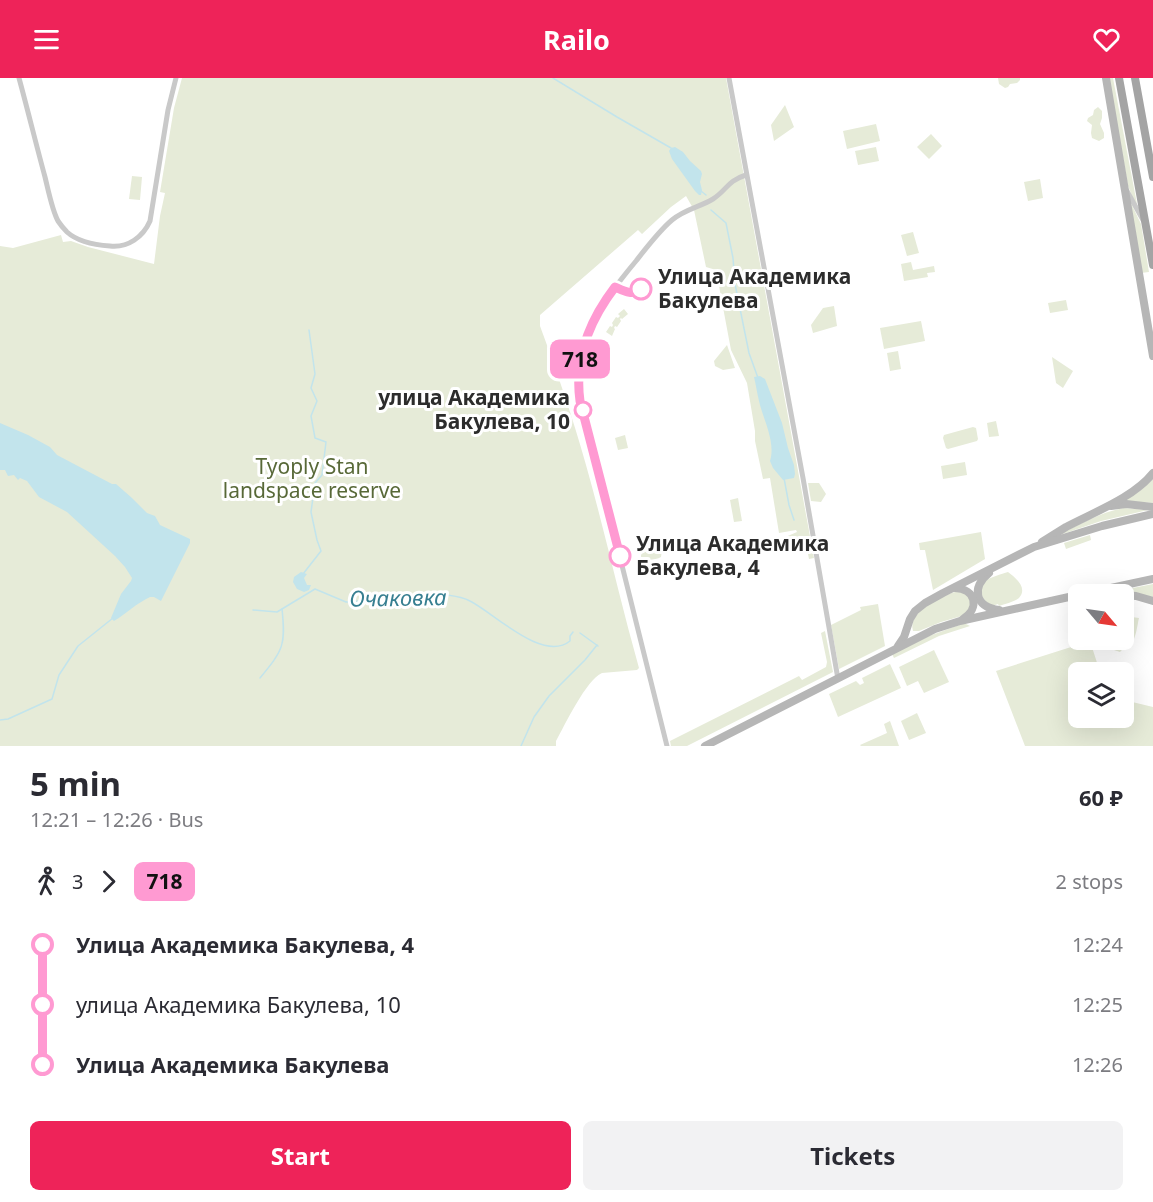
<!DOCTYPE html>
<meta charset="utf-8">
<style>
body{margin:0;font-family:"Noto Sans",sans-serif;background:#f2f2f3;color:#2b2b33;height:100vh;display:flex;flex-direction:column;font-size:22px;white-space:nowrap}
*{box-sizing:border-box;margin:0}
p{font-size:20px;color:#7c7c81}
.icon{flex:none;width:33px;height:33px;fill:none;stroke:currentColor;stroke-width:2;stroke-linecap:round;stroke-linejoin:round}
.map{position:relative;height:668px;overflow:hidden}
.sheet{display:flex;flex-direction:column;background:#fff;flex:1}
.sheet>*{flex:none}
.badge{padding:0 12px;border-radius:9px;font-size:21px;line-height:39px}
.needle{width:39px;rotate:119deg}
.tools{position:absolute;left:1068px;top:506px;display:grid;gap:12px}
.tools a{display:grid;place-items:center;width:66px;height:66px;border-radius:9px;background:#fff;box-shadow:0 6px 24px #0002;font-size:30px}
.map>.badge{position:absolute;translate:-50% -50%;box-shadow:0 0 0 3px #fff}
.legs{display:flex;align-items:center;gap:9px;height:66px;padding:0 30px;font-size:20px}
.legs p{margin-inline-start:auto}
.summary{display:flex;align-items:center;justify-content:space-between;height:102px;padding:0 30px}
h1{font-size:33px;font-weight:700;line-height:45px}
.action{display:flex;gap:12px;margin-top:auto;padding:12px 30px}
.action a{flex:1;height:69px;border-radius:9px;background:#ee2359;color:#fff;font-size:24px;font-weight:700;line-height:69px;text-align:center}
.action a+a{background:#f2f2f3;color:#2b2b33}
ul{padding:0 30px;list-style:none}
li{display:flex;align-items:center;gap:21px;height:60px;font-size:22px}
li i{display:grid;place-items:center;width:9px;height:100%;margin:0 8px;background:currentColor}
li i::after{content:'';width:15px;height:15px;margin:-8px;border:4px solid;border-radius:50%;background:#fff}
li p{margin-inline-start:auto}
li:first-child i{background:linear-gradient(#0000 50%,currentColor 0)}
li:last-child i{background:linear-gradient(currentColor 50%,#0000 0)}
header{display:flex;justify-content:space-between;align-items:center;height:78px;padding:0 30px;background:#ee2359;color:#fff;font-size:27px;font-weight:700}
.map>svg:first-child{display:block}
.green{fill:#e6ebd8}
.water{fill:#c2e4ec}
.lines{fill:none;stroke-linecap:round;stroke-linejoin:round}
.stream{stroke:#c2e4ec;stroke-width:1.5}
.minor{stroke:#c9c9c9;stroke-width:5}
.secondary{stroke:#b6b6b6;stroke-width:8}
.primary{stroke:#a4a4a4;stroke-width:8}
.line-1-casing{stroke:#fff;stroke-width:14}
.line-1{stroke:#ff9ad2;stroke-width:9}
.stop-1-dot{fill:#fff;stroke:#ff9ad2;stroke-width:3}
.labels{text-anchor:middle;stroke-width:6;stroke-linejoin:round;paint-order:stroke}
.stop-label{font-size:21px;font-weight:bold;fill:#2c2c2c;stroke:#fff;text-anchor:start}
.park-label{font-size:21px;fill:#586938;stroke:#fff}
.water-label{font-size:22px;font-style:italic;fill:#377f91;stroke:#fff}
</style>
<header><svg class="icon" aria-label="menu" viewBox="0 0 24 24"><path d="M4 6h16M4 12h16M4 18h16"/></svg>Railo<svg class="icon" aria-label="heart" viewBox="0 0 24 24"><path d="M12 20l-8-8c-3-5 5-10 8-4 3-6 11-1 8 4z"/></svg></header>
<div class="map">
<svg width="1153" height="668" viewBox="0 0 1153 668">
<rect width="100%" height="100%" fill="#fff"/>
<g class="green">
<path d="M 182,0 L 726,0 L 814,480 L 809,481 L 808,476 L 800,474 L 783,460 L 797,454 L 796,452 L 779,455 L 770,400 L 763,401 L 755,363 L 755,353 L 747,305 L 731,272 L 716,192 L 706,189 L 694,132 L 686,118 L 671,129 L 642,156 L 638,152 L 540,237 L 540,248 C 557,294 573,340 586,387 C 605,454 620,523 639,590 L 637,592 L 602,595 C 586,602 565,647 556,663 L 556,668 L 0,668 L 0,168 L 13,170 L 61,157 L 63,164 L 71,163 L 88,169 L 154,186 L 160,138 L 165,115 L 160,114 L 174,30 Z"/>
<polygon points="998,0 1020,0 1020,2 1017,5 1010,6 1008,9 1005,10 999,6"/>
<polygon points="1109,0 1113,0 1137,126 1136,127 1128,108"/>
<polygon points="785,27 794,49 774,63 771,47"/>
<polygon points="1098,29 1102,33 1102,40 1100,46 1104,55 1104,60 1099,63 1092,60 1091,55 1092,47 1087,43 1088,40 1093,37 1094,32"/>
<polygon points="876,46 880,63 847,71 843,53"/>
<polygon points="931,56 942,68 929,81 917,69"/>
<polygon points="876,69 879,83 858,87 855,73"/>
<polygon points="132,98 142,99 140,122 129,121"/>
<polygon points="1040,101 1043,120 1028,123 1024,104"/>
<polygon points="1128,119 1141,146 1149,194 1141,195"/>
<polygon points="913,154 919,175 907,178 901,157"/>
<polygon points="911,184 913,192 934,188 935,194 927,195 928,199 904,203 901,186"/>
<polygon points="1066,222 1068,232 1050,235 1048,225"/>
<polygon points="834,228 837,248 813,255 811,247 823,230"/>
<polygon points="624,231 628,236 622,241 621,240 620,241 621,243 617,249 615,248 614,250 615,251 612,258 606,254 610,248 612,249 613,247 612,245 616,239 618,240 620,238 618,236"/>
<polygon points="921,243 925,263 884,271 880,250"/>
<polygon points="727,267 735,290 723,292 715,288 714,283"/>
<polygon points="898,273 901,291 890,293 887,275"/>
<polygon points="1052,279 1073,293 1063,310 1056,305"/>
<polygon points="996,343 999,358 989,359 987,345"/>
<polygon points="973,349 976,350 978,361 977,363 948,371 946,370 943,360 944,357"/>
<polygon points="625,357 628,370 618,372 615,360"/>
<polygon points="965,384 967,397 943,401 941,388"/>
<polygon points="1153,401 1153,425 1124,423 1141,412"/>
<polygon points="808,405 819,405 826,416 821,424 811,423"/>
<polygon points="738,420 742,443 734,444 730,422"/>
<path d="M 1124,430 L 1148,432 L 1101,443 L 1057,458 C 1079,447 1100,434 1124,430 Z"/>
<polygon points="981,454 985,481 933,512 925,472 920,472 919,465"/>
<polygon points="1090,457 1091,462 1066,471 1064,465"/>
<path d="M 655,468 L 662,472 L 661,479 C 656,482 645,483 641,480 L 641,477 L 643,474 L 648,474 L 650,470 Z"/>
<path d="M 1008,494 C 1016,500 1028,510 1019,520 C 1014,524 1005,526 999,528 L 998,526 L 992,528 C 983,523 977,513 985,504 C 989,499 1002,496 1008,494 Z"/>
<polygon points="1153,506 1153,519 1123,512"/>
<path d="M 958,513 L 968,517 L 972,528 L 965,537 L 941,544 L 919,553 L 913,553 C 907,533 943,517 958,513 Z"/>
<polygon points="878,526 885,568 839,591 831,547 861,532 860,529"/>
<path d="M 1124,538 L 1139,540 C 1137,548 1136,564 1128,569 C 1126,570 1122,571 1120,574 L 1114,572 L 1110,561 L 1124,561 Z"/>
<polygon points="962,546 966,546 970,548 939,558 894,580 892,576 929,558"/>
<polygon points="825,553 833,594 687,668 671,668 670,663 799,598 802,602 826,589 827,584 821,555"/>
<polygon points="1090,563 1100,594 1078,594 1078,639 1124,639 1124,622 1153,629 1153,668 1025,668 996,593"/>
<polygon points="934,572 949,604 924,615 918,603 907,608 899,589"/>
<polygon points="890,586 901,610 838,639 829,616 856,603 860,607 864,605 862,600"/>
<polygon points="917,635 926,655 909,662 901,643"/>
<polygon points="890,643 899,668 861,668 860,667 887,655 884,646"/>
</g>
<g class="water">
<polygon points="675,69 683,74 690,83 701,93 702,96 700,104 702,112 701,117 699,117 695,113 672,81 669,73 671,70"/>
<path d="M 760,298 L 765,301 L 782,345 L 788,370 L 794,387 L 795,396 L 794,400 L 783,402 L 773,390 L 770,383 C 776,364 763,341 759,323 C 757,315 756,307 754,299 Z"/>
<path d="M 0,345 L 28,357 L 50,369 L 57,377 L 112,406 L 116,406 L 132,420 L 147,435 L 155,438 L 160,447 L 190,461 L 190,465 L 161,523 L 154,519 L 150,519 C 137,525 127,535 114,543 L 111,540 L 121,516 L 131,503 L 132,500 L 125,489 L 115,478 L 67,434 L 39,419 L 27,403 L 20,400 L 18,402 L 14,397 L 8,398 L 5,392 L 0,392 Z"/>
<polygon points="301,494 307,496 304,500 307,507 311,507 309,512 304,514 297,511 293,504 294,499"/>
</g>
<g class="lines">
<g class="stream">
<polyline points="553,0 617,39 671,70"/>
<polyline points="701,113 706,117"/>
<polyline points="711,132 726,145 733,180 735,206 749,275 758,300"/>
<polyline points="784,400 789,427 794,442"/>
<polyline points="303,496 321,473 317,462 311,434 315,405 322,397 326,364 315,360 311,338 317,323 311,310 315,296 309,252"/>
<path d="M 253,532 L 277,534 L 315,511 L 346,524 L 447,517 C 455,518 463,519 470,523 C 494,535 543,585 570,563 L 570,558 L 573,554"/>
<polyline points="580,555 598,568"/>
<path d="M 260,600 C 283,572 286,568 282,531"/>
<polyline points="0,642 8,641 52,621 59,597 78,568 113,540"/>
<polyline points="521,668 534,639 549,618 585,582 597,567"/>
</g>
<g class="minor">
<path d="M 19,0 C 28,33 36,66 45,99 C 48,111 52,132 58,143 C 60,146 64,151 67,154 C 78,164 95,167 110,168 C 128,170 143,159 150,143 L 168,32 L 176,0"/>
<polyline points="729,0 803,400 838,601"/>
<polyline points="1127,113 1143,142"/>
<path d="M 667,668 L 581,323 C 571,265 601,225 636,183 C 647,169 659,153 672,142 C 685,131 700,129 713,121 C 727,112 727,103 746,97"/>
</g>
<g class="secondary">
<polyline points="1106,0 1153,278"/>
<polyline points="1111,428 1126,426 1153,429"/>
<path d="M 1042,464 C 1050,459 1058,454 1066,449 C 1094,434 1133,420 1153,395"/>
<path d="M 989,495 C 971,510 975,529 999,532"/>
<path d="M 955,510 C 976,511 980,530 963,541"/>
<polyline points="1083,516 1153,501"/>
<polyline points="1124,517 1136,518 1153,523"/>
<polyline points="898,568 904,559 910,541 915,533 925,525 943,515 1034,469 1102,448 1153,436"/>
<polyline points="705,668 935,551 960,543 1078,517"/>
</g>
<g class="primary">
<polyline points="1119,0 1153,187"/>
<polyline points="1135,0 1153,99"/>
</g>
</g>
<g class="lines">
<defs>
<path id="line-1" d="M 620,478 L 580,323 C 574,280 589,243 615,209 C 624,213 632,218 641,211"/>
</defs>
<use href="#line-1" class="line-1-casing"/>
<use href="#line-1" class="line-1"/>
</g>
<g class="stop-1-dot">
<circle cx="641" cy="211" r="10"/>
<circle cx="583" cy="332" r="8"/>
<circle cx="620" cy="478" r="10"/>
</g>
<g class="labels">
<g class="stop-label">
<text x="658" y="206">Улица Академика<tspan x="658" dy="24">Бакулева</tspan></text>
<text x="570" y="327" text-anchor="end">улица Академика<tspan x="570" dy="24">Бакулева, 10</tspan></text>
<text x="636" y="473">Улица Академика<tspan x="636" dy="24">Бакулева, 4</tspan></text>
</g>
<g class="park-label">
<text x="312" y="396">Tyoply Stan<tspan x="312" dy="24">landspace reserve</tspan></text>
</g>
<g class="water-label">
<text transform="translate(398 520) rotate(-1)" y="8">Очаковка</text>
</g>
</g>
</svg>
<div class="tools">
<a><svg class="needle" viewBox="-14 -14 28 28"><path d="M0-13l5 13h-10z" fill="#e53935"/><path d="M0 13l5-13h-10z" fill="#7c7c81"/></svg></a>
<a><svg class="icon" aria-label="layers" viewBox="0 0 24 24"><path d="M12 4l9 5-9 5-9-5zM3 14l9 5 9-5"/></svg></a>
</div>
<b class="badge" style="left:580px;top:281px;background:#ff9ad2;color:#111">718</b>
</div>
<section class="sheet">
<div class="summary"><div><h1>5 min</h1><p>12:21 – 12:26 · Bus</p></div><b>60 ₽</b></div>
<div class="legs"><svg class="icon" aria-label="walk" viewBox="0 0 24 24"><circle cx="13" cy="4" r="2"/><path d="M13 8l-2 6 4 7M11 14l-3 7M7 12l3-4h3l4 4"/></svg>3<svg class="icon" aria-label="forward" viewBox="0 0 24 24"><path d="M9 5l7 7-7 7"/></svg><b class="badge" style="background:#ff9ad2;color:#111">718</b><p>2 stops</p></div>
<ul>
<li><i style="color:#ff9ad2"></i><b>Улица Академика Бакулева, 4</b><p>12:24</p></li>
<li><i style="color:#ff9ad2"></i><span>улица Академика Бакулева, 10</span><p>12:25</p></li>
<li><i style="color:#ff9ad2"></i><b>Улица Академика Бакулева</b><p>12:26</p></li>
</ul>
<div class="action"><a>Start</a><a>Tickets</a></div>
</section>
